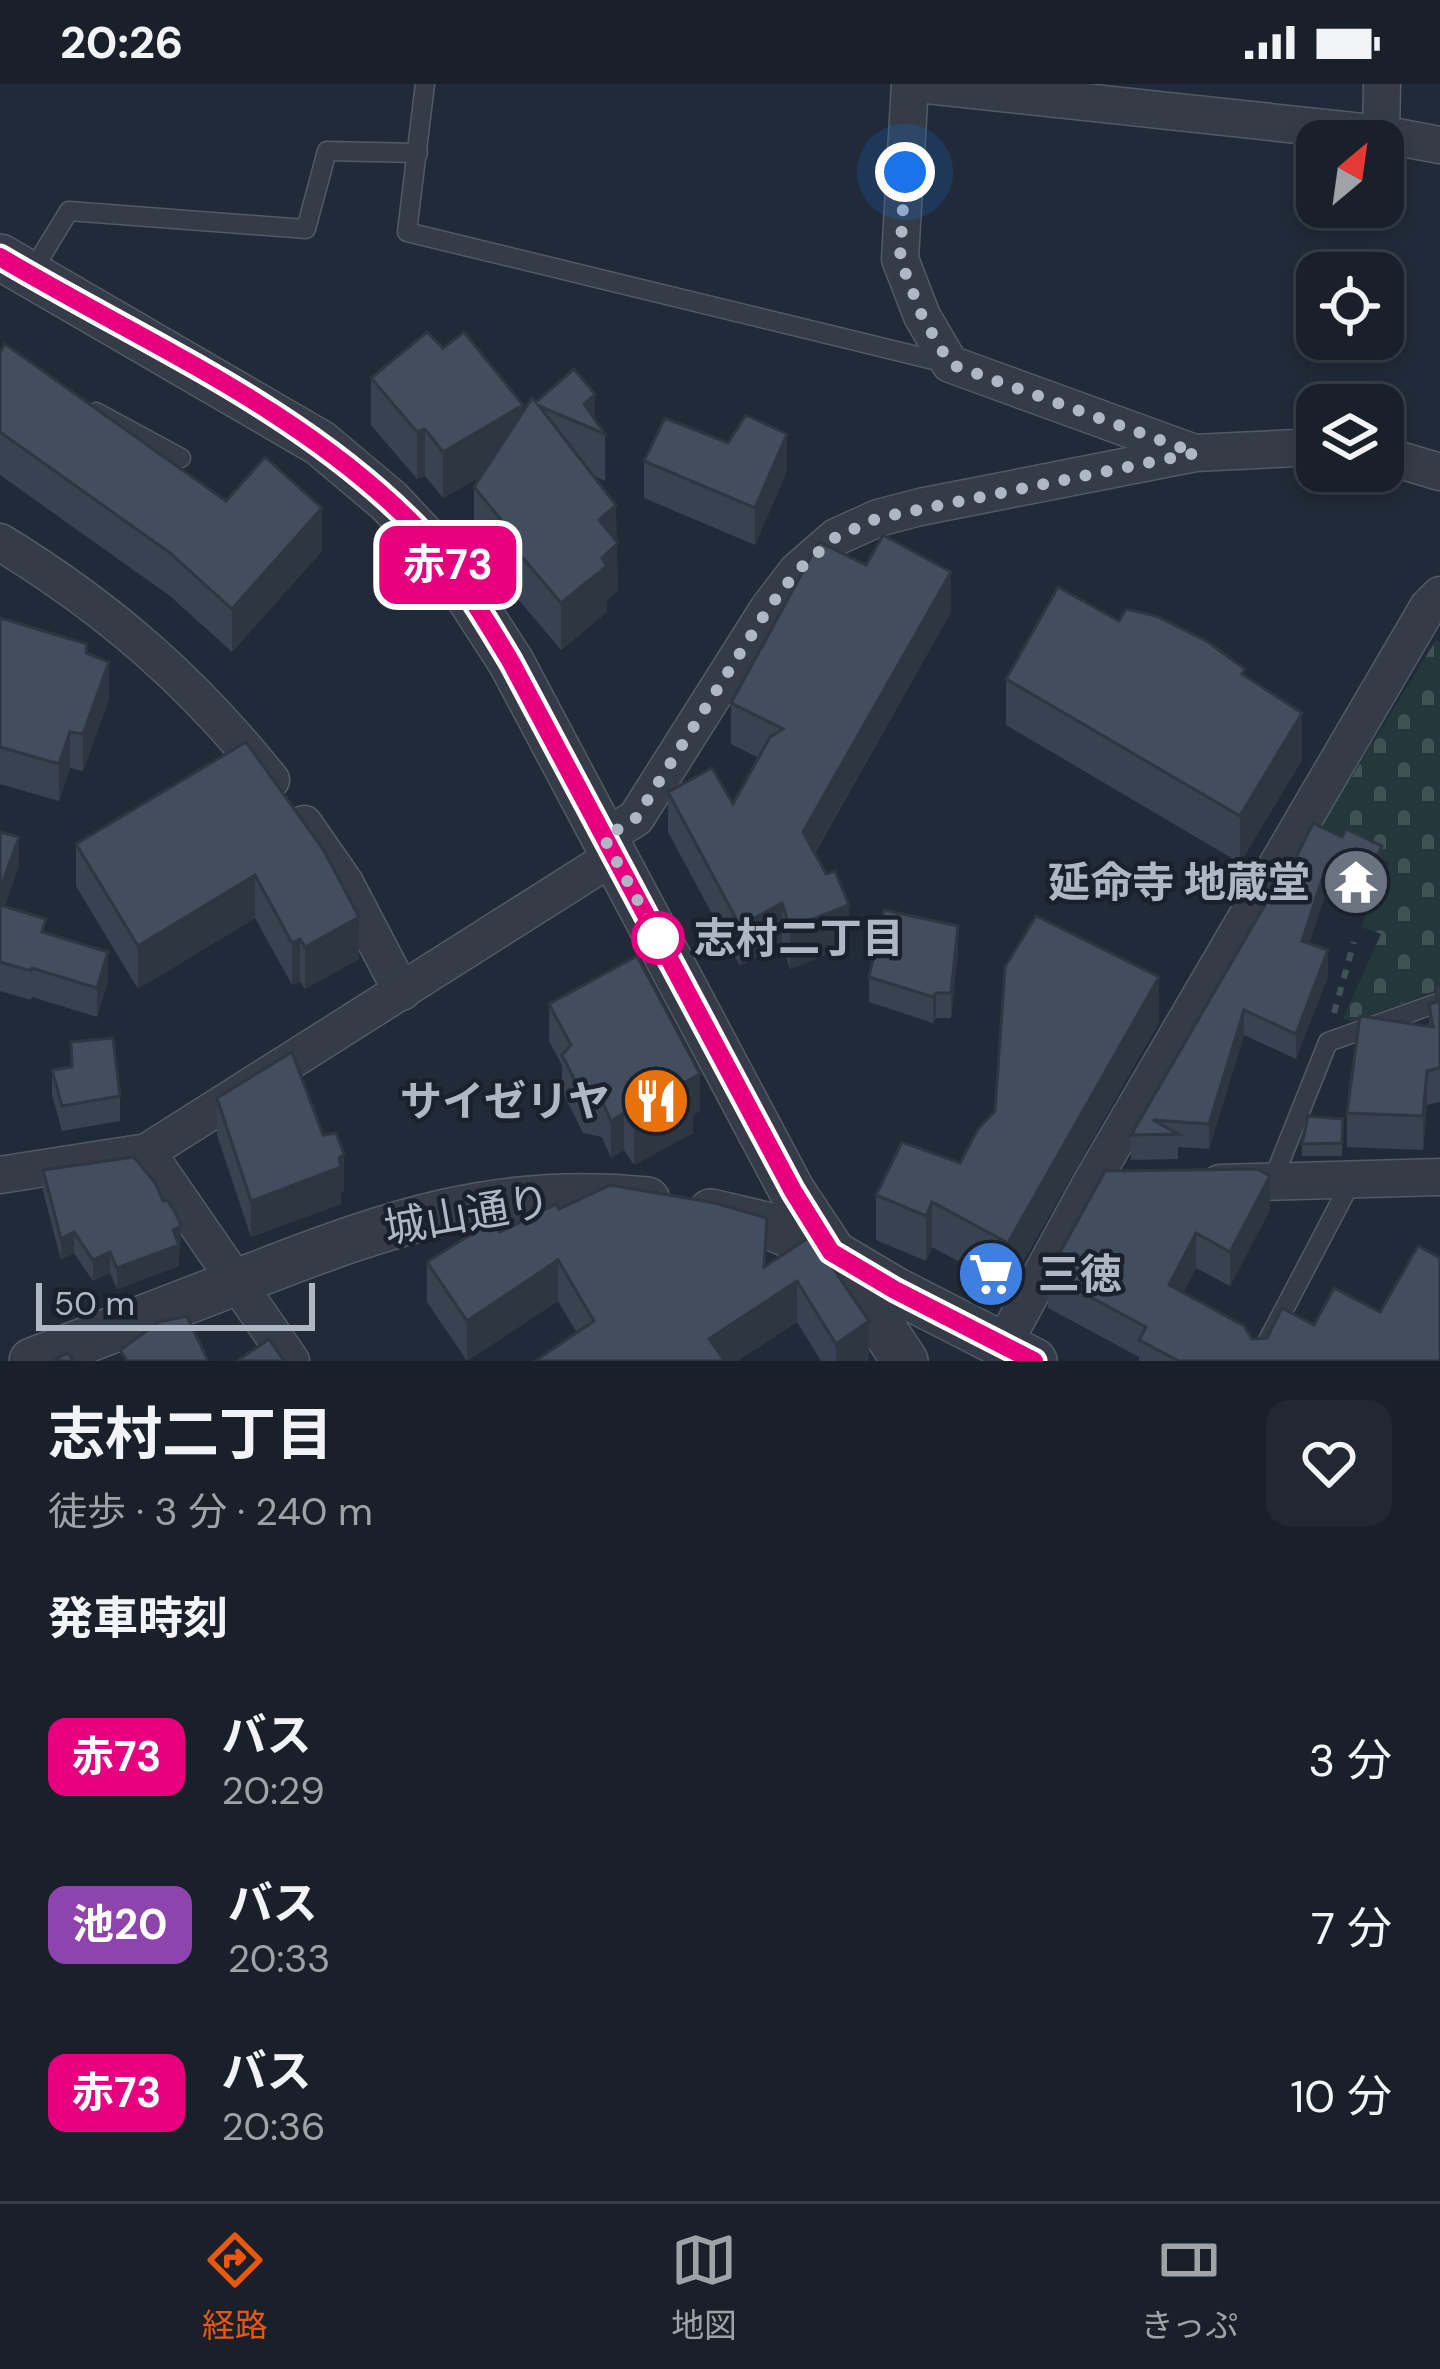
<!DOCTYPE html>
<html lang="ja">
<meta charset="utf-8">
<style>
body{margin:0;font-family:"DM Sans","Noto Sans JP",sans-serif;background:#222832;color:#f1f3f6;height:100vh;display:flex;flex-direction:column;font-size:45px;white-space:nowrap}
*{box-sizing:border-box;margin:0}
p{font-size:39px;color:#9fa3a8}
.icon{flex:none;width:66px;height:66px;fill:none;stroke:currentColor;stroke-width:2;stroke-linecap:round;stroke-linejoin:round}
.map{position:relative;height:1277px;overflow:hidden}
.side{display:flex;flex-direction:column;background:#19202a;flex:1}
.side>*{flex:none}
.badge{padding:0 24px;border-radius:18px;font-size:42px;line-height:78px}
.needle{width:78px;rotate:29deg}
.fabs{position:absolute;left:1296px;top:36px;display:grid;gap:24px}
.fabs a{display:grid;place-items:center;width:108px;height:108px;border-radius:24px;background:#19202a;box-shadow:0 6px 18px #0003,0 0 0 3px #373e47;font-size:60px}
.scale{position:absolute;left:36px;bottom:30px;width:279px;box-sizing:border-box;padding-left:12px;border:6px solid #afb7c5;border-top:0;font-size:33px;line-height:42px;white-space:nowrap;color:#afb7c5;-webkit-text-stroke:9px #1a212d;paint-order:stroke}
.you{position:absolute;width:60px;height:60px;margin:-30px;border:9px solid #fff;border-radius:50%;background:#1a73e8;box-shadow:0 0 0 18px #1a73e833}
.map>.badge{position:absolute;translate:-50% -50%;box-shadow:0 0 0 6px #fff}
h2{padding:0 48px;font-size:45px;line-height:108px}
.round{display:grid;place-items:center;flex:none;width:126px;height:126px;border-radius:24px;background:#222832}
.overview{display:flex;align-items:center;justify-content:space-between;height:204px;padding:0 48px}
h1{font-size:57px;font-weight:700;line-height:90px}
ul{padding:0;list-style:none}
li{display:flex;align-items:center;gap:36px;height:168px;padding:0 48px}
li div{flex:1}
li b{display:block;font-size:45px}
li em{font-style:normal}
li .badge{min-width:132px;font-weight:700;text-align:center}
.status{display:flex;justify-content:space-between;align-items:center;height:84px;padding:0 60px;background:#19202a;direction:ltr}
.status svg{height:33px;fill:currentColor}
.tabs{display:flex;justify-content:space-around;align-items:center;height:168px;border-top:3px solid #373e47;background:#19202a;font-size:33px;color:#9fa3a8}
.tabs a{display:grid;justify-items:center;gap:6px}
.tabs .active{color:#ea580c}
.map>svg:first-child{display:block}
.cemetery{fill:url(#cemetery-stones)}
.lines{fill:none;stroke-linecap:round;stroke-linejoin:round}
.service-casing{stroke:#525a66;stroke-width:21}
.minor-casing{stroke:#525a66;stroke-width:39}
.tertiary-casing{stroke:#525a66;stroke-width:48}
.path{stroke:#415356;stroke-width:6;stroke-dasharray:9 9;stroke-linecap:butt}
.service{stroke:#353c48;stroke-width:18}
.minor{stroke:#353c48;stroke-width:36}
.tertiary{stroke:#353c48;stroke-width:45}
.wall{fill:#394250}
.shaded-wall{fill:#2e3641}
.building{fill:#424d5d;stroke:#2e3641;stroke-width:3}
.line-casing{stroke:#fff;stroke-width:27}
.line{stroke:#e6007e;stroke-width:18}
.walk{stroke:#afb7c5;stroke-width:12;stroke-dasharray:0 21.6}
.stop-dot{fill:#fff;stroke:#e6007e;stroke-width:6}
.labels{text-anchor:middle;stroke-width:9;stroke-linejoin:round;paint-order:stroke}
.poi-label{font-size:42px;font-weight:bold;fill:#afb7c5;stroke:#1a212d;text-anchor:end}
.stop-label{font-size:42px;font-weight:bold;fill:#afb7c5;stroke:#1a212d;text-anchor:start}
.street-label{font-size:42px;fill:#afb7c5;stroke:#1a212d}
</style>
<div class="status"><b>20:26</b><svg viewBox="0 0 49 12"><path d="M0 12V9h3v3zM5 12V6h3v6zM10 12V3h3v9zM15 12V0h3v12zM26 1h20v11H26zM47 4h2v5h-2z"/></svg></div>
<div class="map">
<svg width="1440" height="1277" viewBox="0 0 1440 1277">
<defs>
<pattern id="cemetery-stones" width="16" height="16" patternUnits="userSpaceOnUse" patternTransform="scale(3)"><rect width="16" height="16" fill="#24373a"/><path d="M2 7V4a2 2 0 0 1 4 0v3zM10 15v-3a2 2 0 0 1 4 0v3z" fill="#415255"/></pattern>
</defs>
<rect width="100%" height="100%" fill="#212a38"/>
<polygon class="cemetery" points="1436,556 1440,558 1440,905 1353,938 1343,934 1381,850 1361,843 1389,779 1318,748"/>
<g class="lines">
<defs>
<g id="service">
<polyline points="425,0 407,148 946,279"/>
<polyline points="31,189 69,127 306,145 327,67 418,69"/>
<polyline points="96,328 181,374"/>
<polyline points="1272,1098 1328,958 1440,918"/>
<polyline points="1257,1277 1352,1096"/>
</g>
<g id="minor">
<polyline points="910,0 900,175 922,232 950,280 1192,368"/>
<polyline points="918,0 1381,50 1440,61"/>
<polyline points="1381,50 1382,0"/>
<polyline points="1383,371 1440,388"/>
<path d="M 0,458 C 108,524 192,597 271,696"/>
<polyline points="304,740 345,799 402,908"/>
<polyline points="604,754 636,734 768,525 797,487 836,453 878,434 920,423 1195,369 1317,363"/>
<polyline points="147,1068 291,1277"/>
<polyline points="0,1091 147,1068 614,772"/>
<polyline points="1220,1099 1440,1093"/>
<polyline points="1003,1261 1091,1099 1428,523 1440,511"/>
</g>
<g id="tertiary">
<polyline points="0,173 320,359 389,417 447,479 511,578 792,1107 905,1277"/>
<polyline points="711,1128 766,1141 831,1168 895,1206 1034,1277"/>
<path d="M 32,1277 C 107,1248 181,1219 255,1191 C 392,1138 497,1101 647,1116"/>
</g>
</defs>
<use href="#service" class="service-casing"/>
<use href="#minor" class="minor-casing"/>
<use href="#tertiary" class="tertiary-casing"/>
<polyline class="path" points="1334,929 1354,858"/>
<use href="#service" class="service"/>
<use href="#minor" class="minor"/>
<use href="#tertiary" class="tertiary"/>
</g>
<g class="wall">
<polygon points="443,264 523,327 536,318 595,337 605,350 605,397 594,392 616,457 618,506 607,516 607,528 561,566 507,502 507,490 474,450 474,403 482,392 443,414 425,392 417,395 371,341 371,294"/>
<polygon points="0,268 226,417 322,467 232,568 170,512 0,391"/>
<polygon points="644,377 787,387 755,461 644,414"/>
<polygon points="951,528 815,769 849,861 790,885 782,859 740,882 668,748 668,708 733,720 759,674 731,660 731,619"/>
<polygon points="0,534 87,569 109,615 83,687 70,684 59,717 0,700"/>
<polygon points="1119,537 1245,592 1302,676 1240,779 1006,641 1006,595"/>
<polygon points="246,658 359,875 305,905 300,898 292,901 255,834 138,905 76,802 76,760"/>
<polygon points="1313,739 1382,787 1365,823 1356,818 1354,822 1326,808 1309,860 1328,892 1296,975 1244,951 1209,1065 1178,1063 1178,1075 1131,1076 1131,1051 1276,814"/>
<polygon points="0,748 19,782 4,823 46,849 108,897 97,933 32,913 31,916 0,907"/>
<polygon points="958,867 951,934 936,934 933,939 869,918 869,893"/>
<polygon points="1440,903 1440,1018 1427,1021 1423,1066 1347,1063 1347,1029 1429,942 1429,920 1436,919 1436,904"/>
<polygon points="549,920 700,1027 693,1031 693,1049 634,1081 624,1066 611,1074 602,1053 583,1049 562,1007 562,981 549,957"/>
<polygon points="1159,938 1008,1204 932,1163 926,1177 876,1156 876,1111 960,1079"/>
<polygon points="52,986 120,1012 120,1037 62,1047 52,1011"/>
<polygon points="217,1014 323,1051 344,1107 341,1109 341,1120 251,1153 217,1051"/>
<polygon points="1343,1035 1342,1072 1302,1072 1302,1060"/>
<polygon points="43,1086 181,1163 179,1164 179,1182 117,1205 110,1189 93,1197 74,1169 61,1176 43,1107"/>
<polygon points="1270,1126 1230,1202 1196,1184 1183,1209 1252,1255 1267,1254 1314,1241 1440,1277 1139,1277 1139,1273 1048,1224 1048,1190"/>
<polygon points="500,1148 767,1181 811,1152 869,1277 821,1277 797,1238 737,1277 535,1277 577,1249 558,1217 467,1277 427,1218 427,1178"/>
</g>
<g class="shaded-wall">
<polygon points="595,310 595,346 584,320"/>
<polygon points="523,321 523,368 443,414 443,368"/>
<polygon points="425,345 425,392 417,395 417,348"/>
<polygon points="787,350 787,387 755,461 755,424"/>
<polygon points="616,421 618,506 607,516 607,528 561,566 561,519 599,436"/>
<polygon points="322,424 322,467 232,568 232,525"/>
<polygon points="951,488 951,528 803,788 803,748"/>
<polygon points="109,578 109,615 83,687 83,650"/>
<polygon points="1302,629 1302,676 1240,779 1240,732"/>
<polygon points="70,648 70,684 59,717 59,680"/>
<polygon points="19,753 19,782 0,835 0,806"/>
<polygon points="1382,762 1382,787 1365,823 1365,798"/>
<polygon points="1326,783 1326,808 1302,882 1302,857"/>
<polygon points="255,791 255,834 138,905 138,862"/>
<polygon points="1356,793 1356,818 1354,822 1354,797"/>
<polygon points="782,819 782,859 740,882 740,842"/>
<polygon points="849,821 849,861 790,885 790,844"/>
<polygon points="359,833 359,875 305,905 305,863"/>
<polygon points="958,842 958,867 951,934 951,909"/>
<polygon points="300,855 300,898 292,901 292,859"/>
<polygon points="1328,866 1328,892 1296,975 1296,950"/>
<polygon points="108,868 108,897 97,933 97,904"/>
<polygon points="1159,893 1159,938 1008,1204 1008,1159"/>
<polygon points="936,909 936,934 933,939 933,913"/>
<polygon points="1244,926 1244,951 1209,1065 1209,1040"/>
<polygon points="1427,987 1427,1021 1423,1066 1423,1032"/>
<polygon points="700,990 700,1027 693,1031 693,1049 634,1081 634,1044 685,998"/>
<polygon points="624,1029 624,1066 611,1074 611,1037"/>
<polygon points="344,1070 344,1107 341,1109 341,1120 251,1153 251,1117"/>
<polygon points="1270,1092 1270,1126 1230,1202 1230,1168"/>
<polygon points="932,1118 932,1163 926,1177 926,1132"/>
<polygon points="767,1134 765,1219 797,1197 797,1238 737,1277 709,1277 709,1255 764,1183"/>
<polygon points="181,1142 179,1182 117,1205 117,1184"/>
<polygon points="74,1148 74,1169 61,1176 61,1155"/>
<polygon points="1196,1149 1196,1184 1169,1235 1169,1201"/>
<polygon points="110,1168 110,1189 93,1197 93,1176"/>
<polygon points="558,1176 558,1217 467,1277 467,1237"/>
<polygon points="869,1237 869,1277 836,1277 836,1260"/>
</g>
<g class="building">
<polygon points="427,248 443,264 464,248 523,321 443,368 425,345 417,348 371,294"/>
<polygon points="5,260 226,417 265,373 322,424 232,525 170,469 0,348 0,268"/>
<polygon points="574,285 595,310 584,320 605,350 539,322 616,421 599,436 618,459 602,474 607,482 561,519 507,455 512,449 474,403 532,314 536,318"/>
<polygon points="746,331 787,350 755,424 644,377 665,334 728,359"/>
<polygon points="883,451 951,488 803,748 826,790 835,787 849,821 790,844 782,819 740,842 668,708 712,684 733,720 770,653 783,645 731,619 819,458 866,481"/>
<polygon points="1058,503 1119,537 1126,525 1156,532 1208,558 1245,585 1242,590 1302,629 1240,732 1006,595"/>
<polygon points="0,534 87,560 86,569 109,578 83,650 70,648 59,680 0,663"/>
<polygon points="246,658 323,765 359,833 305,863 300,855 292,859 255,791 138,862 76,760"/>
<polygon points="1313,739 1342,753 1346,745 1382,762 1365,798 1356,793 1354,797 1326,783 1302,857 1328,866 1296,950 1244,926 1209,1040 1153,1036 1178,1050 1131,1051 1270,812 1276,814"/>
<polygon points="0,748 19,753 0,806"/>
<polygon points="0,821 46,835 42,848 108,868 97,904 32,884 31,887 0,878"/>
<polygon points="884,826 958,842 951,909 936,909 933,913 869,893"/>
<polygon points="1036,832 1159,893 1008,1159 932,1118 926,1132 876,1111 902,1058 960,1079 978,1045 995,1027 1005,883"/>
<polygon points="637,872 700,990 685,998 693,1012 634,1044 624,1029 611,1037 602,1017 583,1012 562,971 571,961 549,920"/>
<polygon points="1440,903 1440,984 1427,987 1423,1032 1347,1029 1360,932 1433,943 1429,920 1437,918 1436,904"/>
<polygon points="113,954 120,1012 62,1022 52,986 72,983 71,958"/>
<polygon points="292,968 323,1051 336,1049 344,1070 339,1074 341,1083 251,1117 217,1014"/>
<polygon points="1308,1032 1343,1035 1342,1059 1302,1060"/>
<polygon points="134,1073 156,1100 163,1117 167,1116 175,1128 181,1142 173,1146 179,1161 117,1184 110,1168 93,1176 74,1148 61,1155 43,1086"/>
<polygon points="1257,1085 1270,1092 1230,1168 1196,1149 1169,1201 1244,1242 1252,1255 1267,1254 1282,1224 1314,1241 1334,1204 1380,1228 1418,1162 1440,1174 1440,1277 1179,1277 1139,1256 1146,1243 1048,1190 1105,1087"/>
<polygon points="610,1101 715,1119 767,1134 764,1183 811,1152 869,1237 836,1260 797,1197 709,1255 725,1277 535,1277 594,1237 558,1176 467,1237 427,1178 492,1137 500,1148 556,1120 559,1125"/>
<polygon points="187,1232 208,1277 127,1277 120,1266 159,1238"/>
<polygon points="269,1255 284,1277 237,1277"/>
<polygon points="68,1269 74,1277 52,1277"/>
</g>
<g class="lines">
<defs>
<path id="line" d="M 0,173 C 141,257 300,324 416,443 C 454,483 483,531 511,578 L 793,1107 L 831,1168 L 895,1206 L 1034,1277"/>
</defs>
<use href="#line" class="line-casing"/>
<use href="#line" class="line"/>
<polyline class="walk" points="658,854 604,754 636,734 768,525 797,487 836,453 878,434 1196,369 950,280 922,232 900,175 905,88"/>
</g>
<defs>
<symbol id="temple-disc" viewBox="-11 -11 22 22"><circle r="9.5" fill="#6b7280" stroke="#1a212d"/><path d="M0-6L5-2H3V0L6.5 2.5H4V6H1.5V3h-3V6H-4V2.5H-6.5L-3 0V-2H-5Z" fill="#fff"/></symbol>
<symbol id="restaurant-disc" viewBox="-11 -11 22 22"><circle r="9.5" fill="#e8710a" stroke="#1a212d"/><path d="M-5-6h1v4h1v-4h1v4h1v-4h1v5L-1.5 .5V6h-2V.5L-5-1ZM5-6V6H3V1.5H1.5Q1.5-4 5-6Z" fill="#fff"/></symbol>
<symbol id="supermarket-disc" viewBox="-11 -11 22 22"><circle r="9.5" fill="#3f7fe0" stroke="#1a212d"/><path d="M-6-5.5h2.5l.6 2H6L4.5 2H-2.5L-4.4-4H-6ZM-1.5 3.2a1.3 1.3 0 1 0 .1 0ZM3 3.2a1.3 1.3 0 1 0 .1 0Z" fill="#fff"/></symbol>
</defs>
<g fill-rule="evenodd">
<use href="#temple-disc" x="1318" y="760" width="76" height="76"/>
<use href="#restaurant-disc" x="618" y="979" width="76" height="76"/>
<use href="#supermarket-disc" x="953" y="1152" width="76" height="76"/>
</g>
<circle class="stop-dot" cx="658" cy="854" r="24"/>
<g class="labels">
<g class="poi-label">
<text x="1310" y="813">延命寺 地蔵堂</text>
<text x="610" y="1032">サイゼリヤ</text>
<text x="1038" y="1205" text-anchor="start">三徳</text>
</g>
<g class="stop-label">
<text x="694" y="869">志村二丁目</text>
</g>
<g class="street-label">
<text transform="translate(467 1130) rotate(-10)" y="15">城山通り</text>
</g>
</g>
</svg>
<div class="fabs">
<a><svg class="needle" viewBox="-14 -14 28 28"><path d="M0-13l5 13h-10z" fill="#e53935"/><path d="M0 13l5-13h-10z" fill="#9fa3a8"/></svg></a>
<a><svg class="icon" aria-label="locate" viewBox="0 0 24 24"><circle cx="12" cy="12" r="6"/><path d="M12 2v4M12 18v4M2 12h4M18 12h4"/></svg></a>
<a><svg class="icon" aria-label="layers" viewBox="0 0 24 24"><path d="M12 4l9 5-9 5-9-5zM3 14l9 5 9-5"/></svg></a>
</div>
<div class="scale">50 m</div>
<div class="you" style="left:905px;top:88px"></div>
<b class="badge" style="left:448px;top:481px;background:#e6007e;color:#fff">赤73</b>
</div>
<section class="side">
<div class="overview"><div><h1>志村二丁目</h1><p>徒歩 · 3 分 · 240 m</p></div><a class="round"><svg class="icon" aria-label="heart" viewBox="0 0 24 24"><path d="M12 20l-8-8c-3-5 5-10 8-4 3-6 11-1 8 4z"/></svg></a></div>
<h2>発車時刻</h2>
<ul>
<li><span class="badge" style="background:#e6007e;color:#fff">赤73</span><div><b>バス</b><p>20:29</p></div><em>3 分</em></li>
<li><span class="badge" style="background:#8e44ad;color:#fff">池20</span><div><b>バス</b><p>20:33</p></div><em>7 分</em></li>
<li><span class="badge" style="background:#e6007e;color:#fff">赤73</span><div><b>バス</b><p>20:36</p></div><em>10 分</em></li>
</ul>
</section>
<nav class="tabs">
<a class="active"><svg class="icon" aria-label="directions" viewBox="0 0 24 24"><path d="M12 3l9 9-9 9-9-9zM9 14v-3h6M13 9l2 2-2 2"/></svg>経路</a>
<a><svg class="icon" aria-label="map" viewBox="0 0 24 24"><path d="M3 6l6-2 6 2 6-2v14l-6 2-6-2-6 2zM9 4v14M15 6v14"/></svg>地図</a>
<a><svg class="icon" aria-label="tickets" viewBox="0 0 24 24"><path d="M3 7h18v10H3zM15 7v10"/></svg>きっぷ</a>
</nav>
